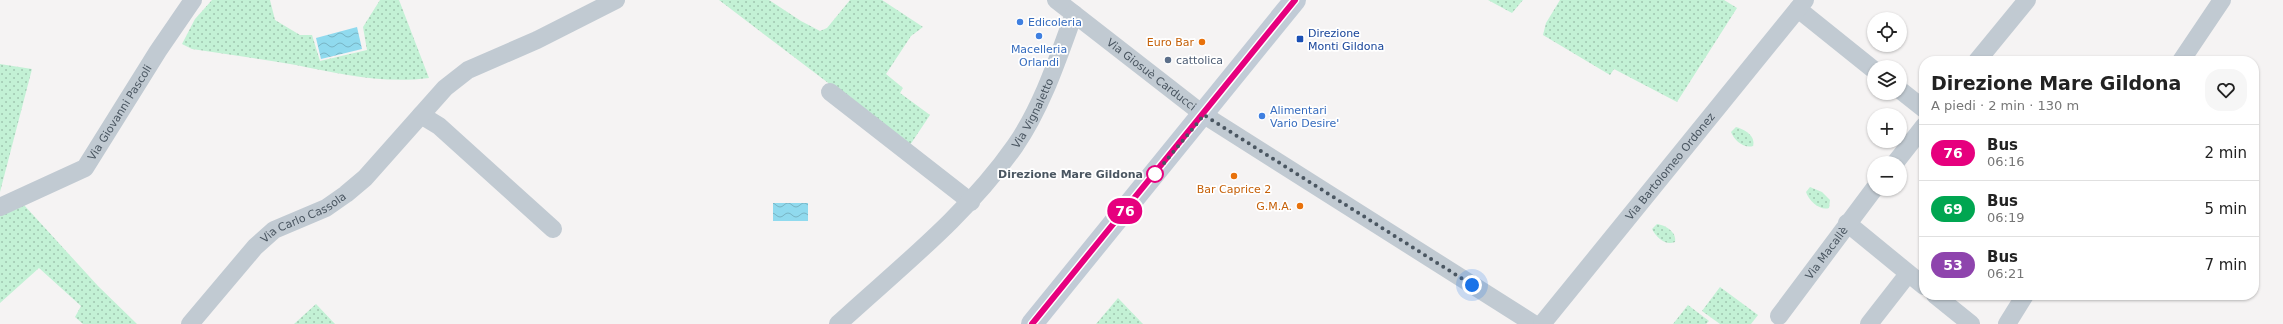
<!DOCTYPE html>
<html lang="it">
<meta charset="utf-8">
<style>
body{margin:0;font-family:"DejaVu Sans",sans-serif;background:#f6f6f6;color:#222;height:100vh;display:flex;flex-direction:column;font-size:15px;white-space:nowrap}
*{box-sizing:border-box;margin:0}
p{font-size:13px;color:#767676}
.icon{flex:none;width:22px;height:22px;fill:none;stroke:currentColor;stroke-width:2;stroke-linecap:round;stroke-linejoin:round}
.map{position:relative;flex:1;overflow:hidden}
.side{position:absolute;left:1919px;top:56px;width:340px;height:244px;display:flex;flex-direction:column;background:#fff;border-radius:16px;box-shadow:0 1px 3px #0004}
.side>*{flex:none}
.badge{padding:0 8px;border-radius:13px;font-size:14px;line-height:26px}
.buttons{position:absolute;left:1867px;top:12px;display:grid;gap:8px}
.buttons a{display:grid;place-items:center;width:40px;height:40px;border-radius:50%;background:#fff;box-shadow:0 1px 3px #0004;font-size:20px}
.you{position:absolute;width:20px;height:20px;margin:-10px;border:3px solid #fff;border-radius:50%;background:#1a73e8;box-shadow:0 0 0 6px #1a73e833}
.map>.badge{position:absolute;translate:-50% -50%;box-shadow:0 0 0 2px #fff}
.round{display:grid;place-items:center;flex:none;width:42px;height:42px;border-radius:16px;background:#f6f6f6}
.overview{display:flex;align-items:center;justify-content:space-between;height:68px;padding:0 12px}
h1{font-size:19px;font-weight:700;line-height:30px}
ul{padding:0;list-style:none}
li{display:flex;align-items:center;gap:12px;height:56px;padding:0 12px;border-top:1px solid #e0e0e0}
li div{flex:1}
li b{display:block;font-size:15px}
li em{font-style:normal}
li .badge{min-width:44px;font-weight:700;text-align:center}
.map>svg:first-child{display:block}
.grass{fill:url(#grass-dots)}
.water{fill:url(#water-waves)}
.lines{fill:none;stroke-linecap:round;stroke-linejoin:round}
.street{stroke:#c1cad2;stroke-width:18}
.secondary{stroke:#c1cbd6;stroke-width:22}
.line-casing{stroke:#fff;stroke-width:9}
.line{stroke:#e6007e;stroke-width:6}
.walk{stroke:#4a5661;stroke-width:4;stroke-dasharray:0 7.2}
.shop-dot{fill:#3f7fe0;stroke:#fff;stroke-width:1.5}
.transit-dot{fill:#1a4fb4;stroke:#fff;stroke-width:1.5}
.food-dot{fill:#e8710a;stroke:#fff;stroke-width:1.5}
.service-dot{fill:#5c6f8a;stroke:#fff;stroke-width:1.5}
.stop-dot{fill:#fff;stroke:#e6007e;stroke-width:2}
.labels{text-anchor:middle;stroke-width:3.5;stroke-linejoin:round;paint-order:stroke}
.shop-label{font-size:11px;fill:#366cbe;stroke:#fff;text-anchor:start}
.transit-label{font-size:11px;fill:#164399;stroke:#fff;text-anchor:start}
.food-label{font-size:11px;fill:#c56008;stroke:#fff;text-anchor:end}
.service-label{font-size:11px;fill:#4e5e75;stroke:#fff;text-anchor:start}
.street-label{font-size:11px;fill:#4a5661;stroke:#fff}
.stop-label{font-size:11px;font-weight:bold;fill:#4a5661;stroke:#fff;text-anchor:end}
</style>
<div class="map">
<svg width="2283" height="324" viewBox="0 0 2283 324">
<defs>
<pattern id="grass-dots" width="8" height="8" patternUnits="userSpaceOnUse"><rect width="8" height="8" fill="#c3f1d5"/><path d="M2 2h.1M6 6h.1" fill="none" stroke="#a0c6b0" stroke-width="1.8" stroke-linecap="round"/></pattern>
<pattern id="water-waves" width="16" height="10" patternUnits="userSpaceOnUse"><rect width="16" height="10" fill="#90daee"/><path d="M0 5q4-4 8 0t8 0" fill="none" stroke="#78b4c4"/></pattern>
</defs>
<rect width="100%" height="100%" fill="#f5f3f3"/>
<g class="grass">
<path d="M 212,0 L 270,0 L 275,20 L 300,35 L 312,35 L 320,61 L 367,50 L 363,27 L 380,0 L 399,0 L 429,78 C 383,84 340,74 296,65 C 261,59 227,54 192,49 L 182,44 L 195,19 Z"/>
<polygon points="719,0 769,0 801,21 820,31 827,28 850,0 882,0 923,27 911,36 886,74 903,88 900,93 930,115 910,145"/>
<polygon points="1488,0 1523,0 1512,13"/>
<polygon points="1560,0 1724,0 1737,8 1677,102 1614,69 1610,75 1543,35 1546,23"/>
<polygon points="0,64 32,69 0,192"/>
<path d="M 1736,127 C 1744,129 1756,136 1753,146 C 1744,149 1734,140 1731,132 Z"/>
<path d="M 1810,187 L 1822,192 L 1830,200 L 1829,208 C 1820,211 1809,201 1806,192 Z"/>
<polygon points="24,205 98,286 137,324 83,324 75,317 81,306 39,268 0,303 0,216"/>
<path d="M 1657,224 C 1665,225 1677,232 1675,242 C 1665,246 1656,237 1652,229 Z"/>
<polygon points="1720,287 1758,315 1751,324 1720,324 1702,311"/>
<polygon points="1118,298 1143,324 1096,324"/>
<polygon points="316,304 335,324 294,324"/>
<polygon points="1688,305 1709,321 1706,324 1673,324"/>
</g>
<g class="water">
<polygon points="357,27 362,49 321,59 316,38"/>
<rect x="773" y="203" width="35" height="18"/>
</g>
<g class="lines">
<g class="street">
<path id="s1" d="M 1056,0 L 1204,115 L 1534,324"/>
<polyline points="1798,9 1874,70"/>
<polyline points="1977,61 2027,0"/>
<polyline points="2181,61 2222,0"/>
<polyline points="1900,90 1924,109"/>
<polyline points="830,92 971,202"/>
<polyline points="421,115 439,126 553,229"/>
<polyline points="1895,163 1924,126"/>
<path id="s2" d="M 0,207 L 85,168 L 158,51 L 193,0"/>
<polyline points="1847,223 1924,286"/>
<polyline points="1935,295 1971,324"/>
<path id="s3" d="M 1779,316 L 1874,189"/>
<path id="s4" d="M 190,324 L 255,247 L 274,230 L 326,208 L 346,194 L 365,178 L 445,88 L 468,70 L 537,40 L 616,0"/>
<path id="s5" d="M 838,324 C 900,267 966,216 1015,146 C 1042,107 1058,58 1074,14"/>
<path id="s6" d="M 1542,324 L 1805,0"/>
<polyline points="1869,324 1908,274"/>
<polyline points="2007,324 2025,295"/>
</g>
<polyline class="secondary" points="1032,324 1295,0"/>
</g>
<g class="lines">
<defs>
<polyline id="line" points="1032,324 1295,0"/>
</defs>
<use href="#line" class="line-casing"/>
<use href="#line" class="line"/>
<polyline class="walk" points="1155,174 1204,115 1472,285"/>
</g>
<g class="shop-dot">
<circle cx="1020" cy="22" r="4"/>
<circle cx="1039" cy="36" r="4"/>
<circle cx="1262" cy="116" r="4"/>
</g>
<rect class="transit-dot" x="1296" y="35" width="8" height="8" rx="2"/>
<g class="food-dot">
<circle cx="1202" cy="42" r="4"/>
<circle cx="1234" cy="176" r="4"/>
<circle cx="1300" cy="206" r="4"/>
</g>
<circle class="service-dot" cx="1168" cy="60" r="4"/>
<circle class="stop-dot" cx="1155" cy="174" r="8"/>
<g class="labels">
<g class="shop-label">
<text x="1028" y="26">Edicoleria</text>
<text x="1039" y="53" text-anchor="middle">Macelleria<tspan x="1039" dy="13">Orlandi</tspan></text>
<text x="1270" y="114">Alimentari<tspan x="1270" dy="13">Vario Desire'</tspan></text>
</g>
<g class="transit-label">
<text x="1308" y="37">Direzione<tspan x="1308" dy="13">Monti Gildona</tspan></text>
</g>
<g class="food-label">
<text x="1194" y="46">Euro Bar</text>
<text x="1234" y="193" text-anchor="middle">Bar Caprice 2</text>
<text x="1292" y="210">G.M.A.</text>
</g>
<g class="service-label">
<text x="1176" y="64">cattolica</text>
</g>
<g class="street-label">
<text dy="4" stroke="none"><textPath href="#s1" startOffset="121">Via Giosuè Carducci</textPath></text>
<text dy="4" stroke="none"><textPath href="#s5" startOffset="289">Via Vignaletto</textPath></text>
<text dy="4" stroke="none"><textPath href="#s2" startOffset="159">Via Giovanni Pascoli</textPath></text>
<text dy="4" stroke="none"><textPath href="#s6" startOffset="203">Via Bartolomeo Ordonez</textPath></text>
<text dy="4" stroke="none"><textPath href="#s4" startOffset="158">Via Carlo Cassola</textPath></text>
<text dy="4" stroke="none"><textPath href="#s3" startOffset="79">Via Macallè</textPath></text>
</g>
<g class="stop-label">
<text x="1143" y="178">Direzione Mare Gildona</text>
</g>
</g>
</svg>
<div class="buttons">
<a><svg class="icon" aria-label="locate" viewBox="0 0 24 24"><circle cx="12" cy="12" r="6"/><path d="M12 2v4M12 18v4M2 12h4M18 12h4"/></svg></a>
<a><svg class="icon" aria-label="layers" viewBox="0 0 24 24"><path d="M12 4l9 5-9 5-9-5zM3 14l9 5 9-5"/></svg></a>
<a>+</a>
<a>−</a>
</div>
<div class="you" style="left:1472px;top:285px"></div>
<b class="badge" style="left:1125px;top:211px;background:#e6007e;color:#fff">76</b>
<section class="side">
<div class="overview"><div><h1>Direzione Mare Gildona</h1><p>A piedi · 2 min · 130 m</p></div><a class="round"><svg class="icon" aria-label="heart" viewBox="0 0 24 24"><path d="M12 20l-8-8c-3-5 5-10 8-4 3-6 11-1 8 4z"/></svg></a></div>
<ul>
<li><span class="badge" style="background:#e6007e;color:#fff">76</span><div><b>Bus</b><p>06:16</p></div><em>2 min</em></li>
<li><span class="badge" style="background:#00a651;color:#fff">69</span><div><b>Bus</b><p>06:19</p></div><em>5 min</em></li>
<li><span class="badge" style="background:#8e44ad;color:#fff">53</span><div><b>Bus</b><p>06:21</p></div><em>7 min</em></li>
</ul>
</section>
</div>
